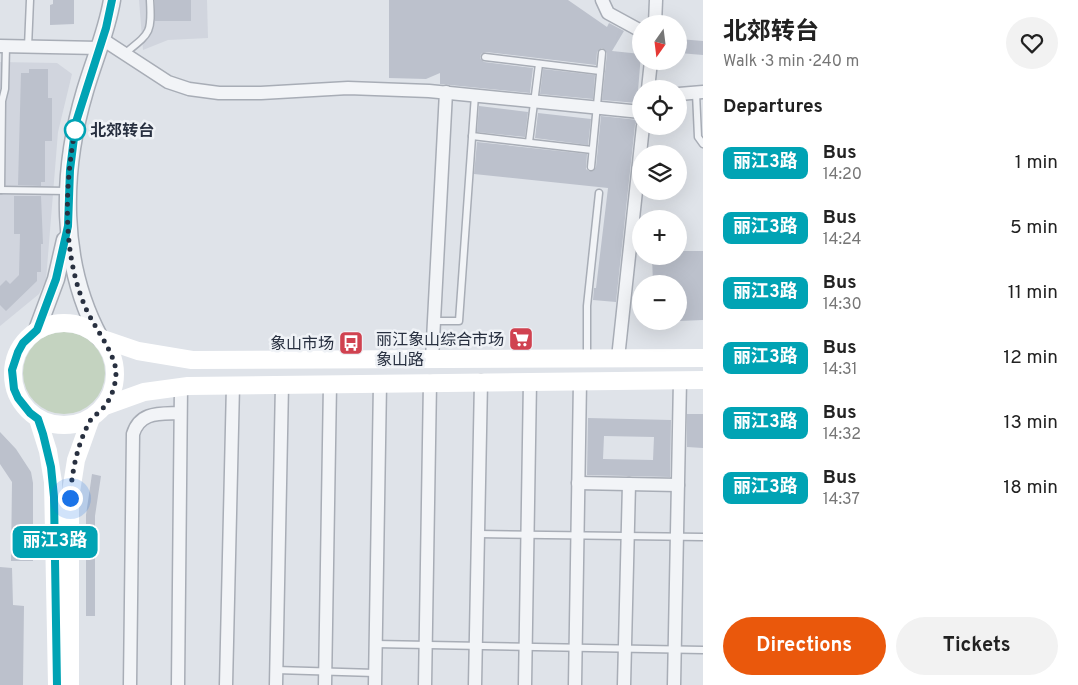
<!DOCTYPE html>
<meta charset="utf-8">
<style>
body{margin:0;font-family:Overpass,"Noto Sans SC",sans-serif;background:#f2f2f2;color:#222;height:100vh;display:flex;flex-direction:column;font-size:19px;white-space:nowrap}
*{box-sizing:border-box;margin:0}
p{font-size:16px;color:#767676}
.icon{flex:none;width:28px;height:28px;fill:none;stroke:currentColor;stroke-width:2;stroke-linecap:round;stroke-linejoin:round}
.map{position:relative;flex:1;overflow:hidden}
.drawer{display:flex;flex-direction:column;background:#fff;width:375px}
.drawer>*{flex:none}
.badge{padding:0 10px;border-radius:8px;font-size:18px;line-height:32px}
.needle{width:32px;rotate:194deg}
.controls{position:absolute;left:632px;top:15px;display:grid;gap:10px}
.controls a{display:grid;place-items:center;width:55px;height:55px;border-radius:50%;background:#fff;box-shadow:0 5px 20px #0002;font-size:25px}
.you{position:absolute;width:25px;height:25px;margin:-12px;border:4px solid #fff;border-radius:50%;background:#1a73e8;box-shadow:0 0 0 8px #1a73e833}
.map>.badge{position:absolute;translate:-50% -50%;box-shadow:0 0 0 2px #fff}
h2{padding:0 20px;font-size:19px;line-height:45px}
.round{display:grid;place-items:center;flex:none;width:52px;height:52px;border-radius:26px;background:#f2f2f2}
.overview{display:flex;align-items:center;justify-content:space-between;height:85px;padding:0 20px}
h1{font-size:24px;font-weight:700;line-height:38px}
.action{display:flex;gap:10px;margin-top:auto;padding:10px 20px}
.action a{flex:1;height:58px;border-radius:30px;background:#ea580c;color:#fff;font-size:20px;font-weight:700;line-height:58px;text-align:center}
.action a+a{background:#f2f2f2;color:#222}
ul{padding:0;list-style:none}
li{display:flex;align-items:center;gap:15px;height:65px;padding:0 20px}
li div{flex:1}
li b{display:block;font-size:19px}
li em{font-style:normal}
li .badge{min-width:55px;font-weight:700;text-align:center}
main{display:flex;flex:1;min-height:0}
.map>svg:first-child{display:block}
.built{fill:#d1d5de}
.green{fill:#c4d3c0}
.building{fill:#bcc1cc;fill-rule:evenodd}
.lines{fill:none;stroke-linecap:round;stroke-linejoin:round}
.service-casing{stroke:#a8adb6;stroke-width:9}
.minor-casing{stroke:#a8adb6;stroke-width:15}
.tertiary-casing{stroke:#a8adb6;stroke-width:19}
.service{stroke:#f2f4f7;stroke-width:6}
.minor{stroke:#f2f4f7;stroke-width:12}
.tertiary{stroke:#f2f4f7;stroke-width:16}
.secondary{stroke:#fff;stroke-width:18}
.line-casing{stroke:#fff;stroke-width:11}
.line{stroke:#00a3b4;stroke-width:8}
.walk{stroke:#283040;stroke-width:5;stroke-dasharray:0 9}
.stop-dot{fill:#fff;stroke:#00a3b4;stroke-width:2.5}
.labels{text-anchor:middle;stroke-width:5;stroke-linejoin:round;paint-order:stroke}
.stop-label{font-size:16px;font-weight:bold;fill:#283040;stroke:#eff2f6;text-anchor:start}
.poi-label{font-size:16px;fill:#283040;stroke:#eff2f6;text-anchor:end}
.street-label{font-size:16px;fill:#283040;stroke:#eff2f6}
</style>
<main>
<div class="map">
<svg width="703" height="685" viewBox="0 0 703 685">
<rect width="100%" height="100%" fill="#dfe3e9"/>
<g class="built">
<polygon points="139,0 207,0 208,38 168,40 143,50"/>
<polygon points="0,62 57,63 72,74 58,132 46,280 39,294 0,326"/>
</g>
<circle class="green" cx="64" cy="373" r="41"/>
<g class="building">
<polygon points="53,0 74,0 74,24 50,25 50,5 53,4"/>
<rect x="155" y="0" width="36" height="21"/>
<polygon points="389,0 568,0 607,27 609,23 624,31 612,51 641,54 637,103 602,100 607,53 602,48 597,52 596,65 486,52 481,54 480,58 484,62 533,68 530,93 440,84 440,73 426,79 389,78"/>
<polygon points="679,39 703,41 703,55 679,53"/>
<polygon points="29,69 48,69 48,98 52,98 52,141 45,141 45,182 41,182 41,186 18,185 21,73 29,73"/>
<polygon points="543,69 595,75 593,99 540,94"/>
<polygon points="479,106 528,112 525,137 477,132"/>
<polygon points="538,113 591,119 588,145 535,138"/>
<polygon points="601,116 638,120 635,125 616,302 593,300 594,288 596,288 608,188 474,174 477,142 587,154 586,169 589,171 593,171 596,167"/>
<polygon points="14,196 41,196 43,244 41,244 41,272 37,272 37,281 6,311 0,305 0,286 6,280 10,284 19,275 20,234 14,234"/>
<polygon points="679,251 703,251 703,320 679,321 679,284 653,284 652,256 679,256"/>
<polygon points="687,414 703,414 703,448 687,447"/>
<path d="M 588,418 L 671,420 L 670,477 L 587,475 ZM 604,436 L 654,437 L 653,460 L 603,459 Z"/>
<polygon points="0,432 16,449 31,472 33,483 33,561 11,561 12,482 0,464"/>
<polygon points="92,474 101,476 95,516 95,616 86,616 86,515"/>
<polygon points="0,567 12,568 13,605 24,606 23,685 0,685"/>
</g>
<g class="lines">
<defs>
<g id="service">
<polyline points="28,47 30,0"/>
<path d="M 124,54 C 150,33 152,34 150,0"/>
<polyline points="485,57 600,71"/>
<polyline points="696,93 698,137 703,144"/>
<polyline points="472,136 592,150"/>
<polyline points="529,142 539,64"/>
<polyline points="591,167 602,53"/>
<polyline points="0,190 68,191"/>
<polyline points="1,190 2,101 5,89 6,46"/>
<polyline points="434,321 459,321 475,95"/>
<polyline points="587,357 587,306 599,193"/>
<polyline points="478,534 703,537"/>
<polyline points="375,644 703,650"/>
<polyline points="276,670 375,673"/>
</g>
<g id="minor">
<polyline points="602,0 608,13 641,31"/>
<polyline points="655,24 656,0"/>
<polyline points="102,39 168,82 189,89 219,93 261,93 348,88 429,91 641,112"/>
<polyline points="0,46 99,48"/>
<polyline points="648,89 651,61"/>
<polyline points="679,94 703,92"/>
<polyline points="618,358 643,126"/>
<polyline points="432,359 446,92"/>
<polyline points="578,483 678,485"/>
<path d="M 130,685 L 133,434 C 140,411 160,414 180,413"/>
<polyline points="178,685 181,386"/>
<polyline points="226,685 233,385"/>
<polyline points="276,685 282,384"/>
<polyline points="325,685 330,384"/>
<polyline points="375,685 380,383"/>
<polyline points="425,685 430,382"/>
<polyline points="475,685 481,381"/>
<polyline points="525,685 530,381"/>
<polyline points="575,685 580,381"/>
<polyline points="624,685 629,484"/>
<polyline points="674,685 680,380"/>
</g>
<g id="tertiary">
<polyline points="37,330 56,279 65,240"/>
<path d="M 100,338 C 59,263 61,171 85,91 C 94,60 107,31 112,0"/>
</g>
</defs>
<use href="#service" class="service-casing"/>
<use href="#minor" class="minor-casing"/>
<use href="#tertiary" class="tertiary-casing"/>
<use href="#service" class="service"/>
<use href="#minor" class="minor"/>
<use href="#tertiary" class="tertiary"/>
<g class="secondary">
<circle cx="64" cy="374" r="51"/>
<polyline points="100,338 138,351 192,360 703,358"/>
<polyline points="105,406 144,392 188,386 703,380"/>
<polyline points="38,419 48,451 53,482 57,685"/>
<polyline points="70,685 70,498 76,460 91,418"/>
</g>
</g>
<g class="lines">
<defs>
<polyline id="line" points="57,685 54,497 51,467 43,434 38,419 30,413 18,398 14,389 12,370 18,352 23,343 37,330 56,279 68,226 70,170 76,122 106,28 112,0"/>
</defs>
<use href="#line" class="line-casing"/>
<use href="#line" class="line"/>
<path class="walk" d="M 70,498 C 72,472 77,444 90,421 C 92,417 95,416 98,413 C 110,403 116,387 116,372 C 115,352 92,325 84,304 C 62,250 65,186 75,130"/>
</g>
<defs>
<symbol id="supermarket-square" viewBox="-11 -11 22 22"><rect x="-9" y="-9" width="18" height="18" rx="4" fill="#d04250" stroke="#eff2f6"/><path d="M-6-5.5h2.5l.6 2H6L4.5 2H-2.5L-4.4-4H-6ZM-1.5 3.2a1.3 1.3 0 1 0 .1 0ZM3 3.2a1.3 1.3 0 1 0 .1 0Z" fill="#fff"/></symbol>
<symbol id="bus-square" viewBox="-11 -11 22 22"><rect x="-9" y="-9" width="18" height="18" rx="4" fill="#d04250" stroke="#eff2f6"/><path d="M-5-6H5V4H4V6H2V4H-2V6H-4V4H-5ZM-3.5-4V0h7V-4ZM-3.5 1.2v1.5H-2V1.2ZM2 1.2v1.5H3.5V1.2Z" fill="#fff"/></symbol>
</defs>
<g fill-rule="evenodd">
<use href="#supermarket-square" x="507" y="325" width="28" height="28"/>
<use href="#bus-square" x="337" y="329" width="28" height="28"/>
</g>
<circle class="stop-dot" cx="75" cy="130" r="10"/>
<g class="labels">
<g class="stop-label">
<text x="90" y="136">北郊转台</text>
</g>
<g class="poi-label">
<text x="504" y="345">丽江象山综合市场</text>
<text x="334" y="349">象山市场</text>
</g>
<g class="street-label">
<text x="400" y="365">象山路</text>
</g>
</g>
</svg>
<div class="controls">
<a><svg class="needle" viewBox="-14 -14 28 28"><path d="M0-13l5 13h-10z" fill="#e53935"/><path d="M0 13l5-13h-10z" fill="#767676"/></svg></a>
<a><svg class="icon" aria-label="locate" viewBox="0 0 24 24"><circle cx="12" cy="12" r="6"/><path d="M12 2v4M12 18v4M2 12h4M18 12h4"/></svg></a>
<a><svg class="icon" aria-label="layers" viewBox="0 0 24 24"><path d="M12 4l9 5-9 5-9-5zM3 14l9 5 9-5"/></svg></a>
<a>+</a>
<a>−</a>
</div>
<div class="you" style="left:70px;top:498px"></div>
<b class="badge" style="left:55px;top:542px;background:#00a3b4;color:#fff">丽江3路</b>
</div>
<section class="drawer">
<div class="overview"><div><h1>北郊转台</h1><p>Walk · 3 min · 240 m</p></div><a class="round"><svg class="icon" aria-label="heart" viewBox="0 0 24 24"><path d="M12 20l-8-8c-3-5 5-10 8-4 3-6 11-1 8 4z"/></svg></a></div>
<h2>Departures</h2>
<ul>
<li><span class="badge" style="background:#00a3b4;color:#fff">丽江3路</span><div><b>Bus</b><p>14:20</p></div><em>1 min</em></li>
<li><span class="badge" style="background:#00a3b4;color:#fff">丽江3路</span><div><b>Bus</b><p>14:24</p></div><em>5 min</em></li>
<li><span class="badge" style="background:#00a3b4;color:#fff">丽江3路</span><div><b>Bus</b><p>14:30</p></div><em>11 min</em></li>
<li><span class="badge" style="background:#00a3b4;color:#fff">丽江3路</span><div><b>Bus</b><p>14:31</p></div><em>12 min</em></li>
<li><span class="badge" style="background:#00a3b4;color:#fff">丽江3路</span><div><b>Bus</b><p>14:32</p></div><em>13 min</em></li>
<li><span class="badge" style="background:#00a3b4;color:#fff">丽江3路</span><div><b>Bus</b><p>14:37</p></div><em>18 min</em></li>
</ul>
<div class="action"><a>Directions</a><a>Tickets</a></div>
</section>
</main>
